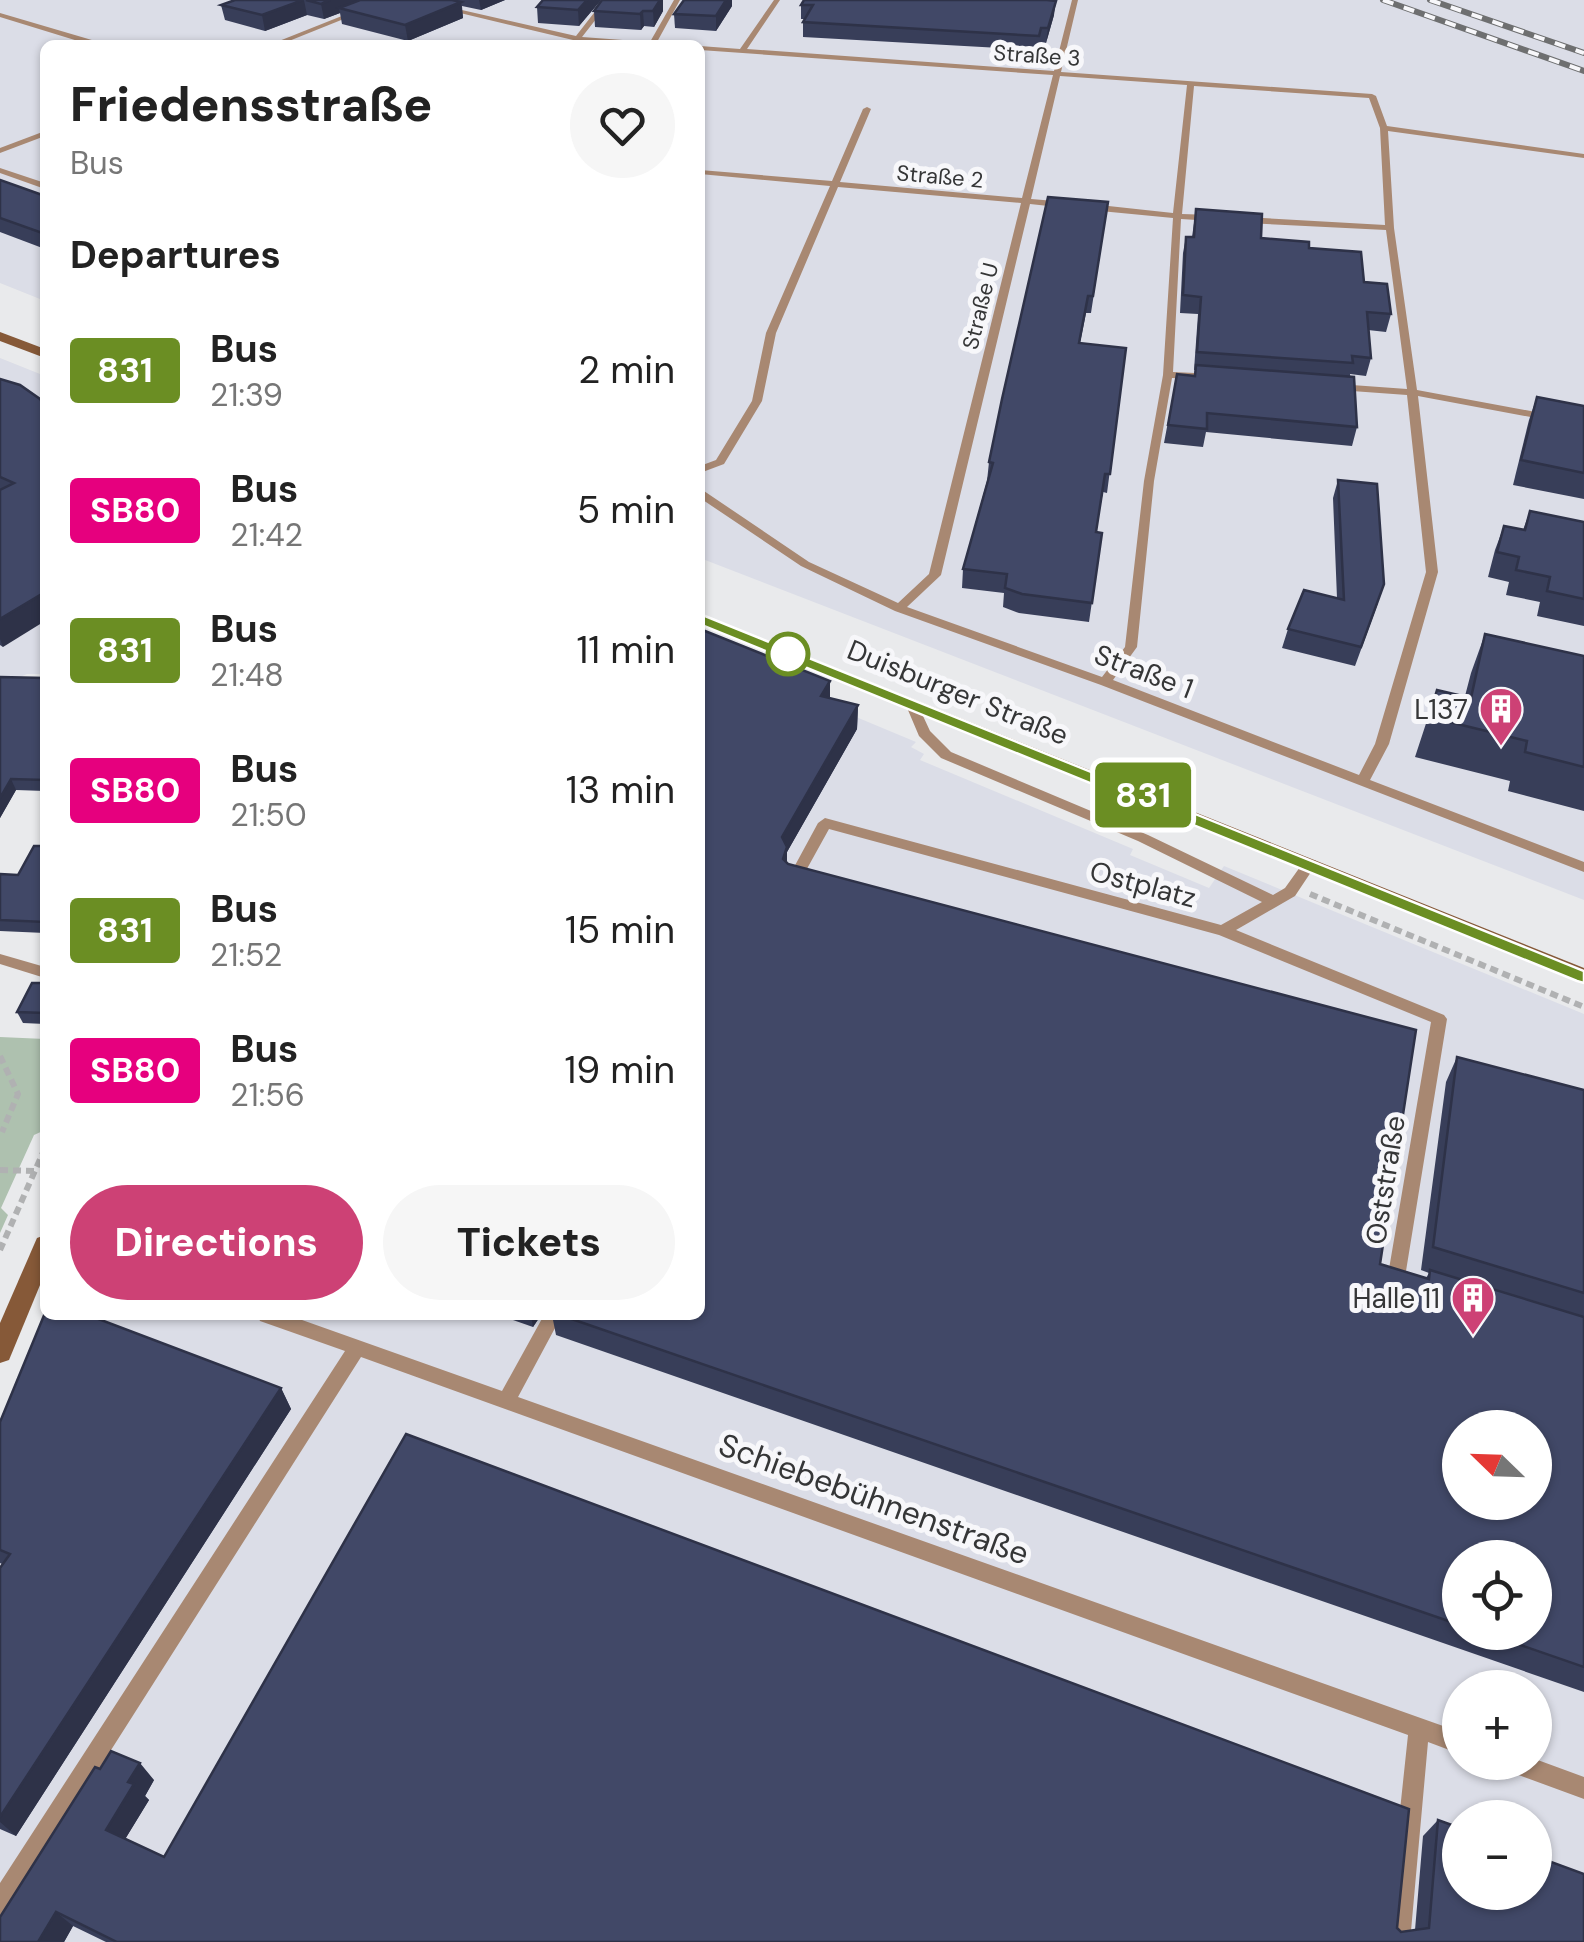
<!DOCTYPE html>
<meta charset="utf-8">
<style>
body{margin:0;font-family:"DM Sans",sans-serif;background:#f6f6f6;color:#222;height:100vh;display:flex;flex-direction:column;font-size:38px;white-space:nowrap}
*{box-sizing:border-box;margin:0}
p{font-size:32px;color:#767676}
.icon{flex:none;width:55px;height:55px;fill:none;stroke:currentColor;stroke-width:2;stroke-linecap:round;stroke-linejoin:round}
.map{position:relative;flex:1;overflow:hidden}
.details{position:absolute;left:40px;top:40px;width:665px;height:1280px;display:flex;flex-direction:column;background:#fff;border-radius:15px;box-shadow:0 2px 8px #0004}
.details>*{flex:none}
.badge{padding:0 20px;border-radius:8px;font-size:35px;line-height:65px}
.needle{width:65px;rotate:293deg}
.controls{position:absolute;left:1442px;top:1410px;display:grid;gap:20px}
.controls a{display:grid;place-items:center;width:110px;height:110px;border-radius:50%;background:#fff;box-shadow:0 2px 8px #0004;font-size:50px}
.map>.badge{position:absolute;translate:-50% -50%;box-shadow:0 0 0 5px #fff}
h2{padding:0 30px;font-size:38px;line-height:90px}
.round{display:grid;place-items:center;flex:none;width:105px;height:105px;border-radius:52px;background:#f6f6f6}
.headline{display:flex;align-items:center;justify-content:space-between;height:170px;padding:0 30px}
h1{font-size:48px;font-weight:800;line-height:75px}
.action{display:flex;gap:20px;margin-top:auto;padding:20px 30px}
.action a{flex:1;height:115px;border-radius:60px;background:#cd4175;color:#fff;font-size:40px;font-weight:800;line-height:115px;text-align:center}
.action a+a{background:#f6f6f6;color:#222}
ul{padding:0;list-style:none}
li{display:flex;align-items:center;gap:30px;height:140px;padding:0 30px}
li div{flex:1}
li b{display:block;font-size:38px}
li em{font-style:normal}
li .badge{min-width:110px;font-weight:700;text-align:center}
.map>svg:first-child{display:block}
.built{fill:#dbdde7;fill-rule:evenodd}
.green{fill:#aec1af}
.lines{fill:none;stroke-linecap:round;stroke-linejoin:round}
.path{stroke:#b0b1b2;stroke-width:6;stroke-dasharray:8 5;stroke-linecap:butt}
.service{fill:#a88872;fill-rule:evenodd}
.secondary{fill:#865938;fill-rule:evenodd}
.rail-casing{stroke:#6e6f70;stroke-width:6}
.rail{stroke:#f7f7fa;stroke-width:4;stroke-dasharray:11;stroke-linecap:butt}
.wall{fill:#383e59;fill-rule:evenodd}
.shaded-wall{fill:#2e3248}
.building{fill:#414867;stroke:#2e3248;stroke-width:2.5;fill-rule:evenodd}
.line{fill:#6b8e23;stroke:#fff;stroke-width:2.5}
.stop-dot{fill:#fff;stroke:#6b8e23;stroke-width:5}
.labels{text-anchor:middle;stroke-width:10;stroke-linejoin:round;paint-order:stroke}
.far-street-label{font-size:22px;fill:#353637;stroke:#f7f7fa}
.street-label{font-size:28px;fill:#353637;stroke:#f7f7fa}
.poi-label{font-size:28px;fill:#353637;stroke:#f7f7fa;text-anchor:end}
.near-street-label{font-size:32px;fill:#353637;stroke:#f7f7fa}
</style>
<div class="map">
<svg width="1584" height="1942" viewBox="0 0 1584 1942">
<rect width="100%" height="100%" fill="#e9eaec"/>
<g class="built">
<polygon points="0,0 1584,0 1584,900 700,558 700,45 45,45 45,301 0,283"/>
<polygon points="0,358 45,376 45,674 27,674 0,686"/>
<path d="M 700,652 L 916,742 L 911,747 L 924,754 L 920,760 L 1133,849 L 1130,855 L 1209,888 L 1224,866 L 1584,1014 L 1584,1942 L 0,1942 L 0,1484 L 68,1315 L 700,1315 ZM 1460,1428 L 1535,1428 L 1535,1502 L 1460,1502 ZM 1460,1558 L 1535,1558 L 1535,1632 L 1460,1632 ZM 1460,1688 L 1535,1688 L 1535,1762 L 1460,1762 ZM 1460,1818 L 1535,1818 L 1535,1892 L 1460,1892 Z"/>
</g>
<polygon class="green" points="0,1037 45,1039 45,1130 34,1135 1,1208 8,1215 0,1233"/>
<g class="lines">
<g class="path">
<polyline points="1310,894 1584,1007"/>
<polyline points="0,1056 18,1094 2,1132"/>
<polyline points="0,1170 34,1171"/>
<polyline points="0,1250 45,1148"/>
</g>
<g class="service">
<polygon points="382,0 391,0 279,45 269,45"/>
<polygon points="406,0 418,0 576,36 604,0 611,0 582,37 650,42 674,0 680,0 657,42 671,45 579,41 573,45 570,43 573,40"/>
<path d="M 774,0 L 780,0 L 747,49 L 1054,71 L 1072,0 L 1078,0 L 1061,72 L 1372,94 L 1376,96 L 1387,126 L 1584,154 L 1584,158 L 1388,131 L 1394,228 L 1417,390 L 1584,421 L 1584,427 L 1418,396 L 1438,572 L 1389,744 L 1370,780 L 1584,862 L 1584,872 L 1101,685 L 895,611 L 801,566 L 700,498 L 700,490 L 704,491 L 809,562 L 898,603 L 929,574 L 1021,203 L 838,187 L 776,333 L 762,401 L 724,464 L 700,473 L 700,466 L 716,460 L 752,401 L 766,333 L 830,186 L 700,174 L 700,170 L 832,181 L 863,109 L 867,107 L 871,109 L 840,182 L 1022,198 L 1053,75 L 700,50 L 700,46 L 740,49 ZM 1060,76 L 1187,85 L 1173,213 L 1090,204 L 1086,207 L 1090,210 L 1173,218 L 1163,375 L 1144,481 L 1125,647 L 1102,677 L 907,607 L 941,575 L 1030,204 L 1067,208 L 1071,205 L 1067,202 L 1031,199 ZM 1194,86 L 1369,98 L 1380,128 L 1385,225 L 1245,217 L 1241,220 L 1245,223 L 1386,230 L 1407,389 L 1338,384 L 1333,387 L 1338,390 L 1407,395 L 1426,572 L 1375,744 L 1359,775 L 1113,680 L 1137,647 L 1154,481 L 1172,378 L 1195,379 L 1200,376 L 1195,373 L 1173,372 L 1181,219 L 1212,221 L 1216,218 L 1212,215 L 1182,214 Z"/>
<polygon points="0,13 102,43 103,45 91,45 0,17"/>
<polygon points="45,131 45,136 0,153 0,148"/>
<polygon points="0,168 45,183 45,189 0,173"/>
<path d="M 911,699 L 917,703 L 930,731 L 951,752 L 1148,835 L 1273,895 L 1285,888 L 1305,860 L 1315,860 L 1317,863 L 1295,896 L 1236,930 L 1444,1015 L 1447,1019 L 1406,1271 L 1414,1274 L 1417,1279 L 1414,1284 C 1406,1287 1399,1283 1391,1280 L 1388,1275 L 1431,1022 L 1219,935 L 829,829 L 798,885 L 788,885 L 786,882 L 818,823 L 825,818 L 1221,925 L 1262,902 L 1138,841 L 941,758 L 919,736 L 905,703 Z"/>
<polygon points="0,954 45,967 45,978 0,964"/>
<polygon points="257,1315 288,1315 502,1391 544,1315 562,1315 518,1397 1460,1732 1460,1754 1428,1742 1410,1942 1386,1942 1408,1735 361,1357 8,1912 0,1915 0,1883 345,1351 260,1321"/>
<polygon points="1535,1759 1584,1777 1584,1799 1505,1770 1502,1762 1535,1762"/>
</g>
<g class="secondary">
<polygon points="0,332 45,349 45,358 0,341"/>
<polygon points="700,614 1584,968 1584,983 700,625"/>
<polygon points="45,1235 45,1273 9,1360 0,1363 0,1323 37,1238"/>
</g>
<defs>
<g id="rail">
<polyline points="1383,0 1584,71"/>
<polyline points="1430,0 1584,53"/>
</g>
</defs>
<use href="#rail" class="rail-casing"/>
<use href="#rail" class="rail"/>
</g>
<g class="wall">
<polygon points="235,0 505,0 481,10 462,6 463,18 408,41 342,24 340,13 324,19 307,15 265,31 225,20 221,5"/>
<polygon points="601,0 579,26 538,23 537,7"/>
<polygon points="602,0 663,0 663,11 654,27 644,26 641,30 595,27 594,11"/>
<polygon points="801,5 1054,15 1046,43 1039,43 1037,50 803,37 803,22 805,19 801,19"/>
<polygon points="732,6 716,31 675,28 674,14"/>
<polygon points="0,180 45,196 45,249 0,232"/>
<polygon points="1108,202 1091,313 1086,313 1080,343 1126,348 1107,493 1103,492 1096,532 1102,533 1089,622 1019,613 1003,607 1004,593 962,588 963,569 987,481 989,462"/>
<polygon points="1196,209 1261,238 1309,248 1364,282 1391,314 1386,332 1368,330 1371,358 1366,376 1350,374 1357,427 1352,446 1206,432 1203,447 1164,443 1177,374 1194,376 1195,370 1194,370 1198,314 1180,313 1183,253 1186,237 1192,237"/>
<polygon points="0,379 20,385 3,647 0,645"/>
<polygon points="1537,397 1584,406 1584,499 1513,485 1529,420"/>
<polygon points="1338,480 1378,603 1355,666 1282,648 1288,629 1337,598 1333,498"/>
<polygon points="1530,511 1584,522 1584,626 1537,616 1540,602 1506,595 1509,582 1488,577 1495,550 1504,526 1523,530"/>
<path d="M 700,629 L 830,698 L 858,705 L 857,729 L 787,852 L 787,863 L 1380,1264 L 1426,1278 L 1429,1273 L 1421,1270 L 1446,1082 L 1457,1057 L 1584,1090 L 1584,1692 L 556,1335 L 552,1315 L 700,1315 ZM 1460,1558 L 1535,1632 L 1460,1632 Z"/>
<polygon points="1485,634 1584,656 1584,811 1508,791 1510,781 1415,757 1437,690 1465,696 1471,673"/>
<polygon points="0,677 45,678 45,791 16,790 0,818"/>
<polygon points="45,846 45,933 0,931 0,874 18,875"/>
<polygon points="45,983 45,1024 23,1023 17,1012"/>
<polygon points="499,1315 541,1315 533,1327"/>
<polygon points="281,1388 291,1409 16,1836 0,1829 0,1568 2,1564 0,1563 0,1422"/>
<polygon points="100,1769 154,1780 145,1796 149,1800 125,1839 164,1857 1397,1928 1401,1932 1415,1930 1423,1836 1438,1820 1584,1942 106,1942 73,1926 64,1942 0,1942"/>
</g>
<g class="shaded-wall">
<polygon points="304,0 307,15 265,31 262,15"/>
<polygon points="330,0 372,0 339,8 340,13 324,19 321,4"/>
<polygon points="479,0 505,0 481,10"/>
<polygon points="587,0 601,0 579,26 578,10"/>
<polygon points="660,0 663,0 663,11 654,27 653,11"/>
<polygon points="726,0 732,0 732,6 716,31 716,16"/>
<polygon points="1056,1 1054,15 1046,43 1048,28"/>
<polygon points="461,2 463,18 408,41 405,25"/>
<polygon points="643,11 644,26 641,30 640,14"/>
<polygon points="45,592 45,621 3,647 0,639 0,619"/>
<polygon points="830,681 830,706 821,696"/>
<polygon points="858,705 857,729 787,852 787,872 783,884 782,837"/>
<polygon points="11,779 16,790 0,818 0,798"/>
<polygon points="531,1315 541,1315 533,1327"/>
<polygon points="281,1388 291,1409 16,1836 0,1822 0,1817"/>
<polygon points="140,1763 154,1780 145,1796 149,1800 121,1846 106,1830 128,1782"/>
<polygon points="56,1912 73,1926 64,1942 38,1942"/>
</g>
<g class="building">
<polygon points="235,0 303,0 262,15 221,5"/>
<polygon points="306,0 330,0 321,4"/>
<polygon points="360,0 452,0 461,2 405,25 339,8"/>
<polygon points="543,0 587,0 578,10 537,7"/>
<polygon points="602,0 660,0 653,11 643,11 640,14 594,11"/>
<polygon points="684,0 726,0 716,16 674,14"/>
<polygon points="804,0 1047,0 1056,1 1048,28 1041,28 1039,36 803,22 813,5 801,5"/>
<polygon points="0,180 45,196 45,234 0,218"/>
<polygon points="1048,197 1108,202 1093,296 1088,296 1079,343 1126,348 1110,474 1105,474 1096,532 1102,533 1092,603 1022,594 1005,588 1007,574 963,569 993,463 989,462 1002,399"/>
<polygon points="1196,209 1262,214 1261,238 1309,242 1309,248 1361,252 1364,282 1387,284 1391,314 1367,312 1371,358 1352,356 1353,363 1197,352 1201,297 1183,295 1186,237 1194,237"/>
<polygon points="1196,365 1354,377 1357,427 1207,413 1207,429 1168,425 1177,374 1195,376"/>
<polygon points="0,379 20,385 40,399 45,406 45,592 0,619 0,490 14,483 0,477"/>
<polygon points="1537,397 1584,406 1584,473 1521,460"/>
<polygon points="1338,480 1377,484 1384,584 1361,647 1288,629 1304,590 1344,600"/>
<polygon points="1530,511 1584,522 1584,599 1547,591 1550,577 1516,570 1519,557 1497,552 1504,526 1525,530"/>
<path d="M 700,629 L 830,681 L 821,696 L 858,705 L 782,837 L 787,847 L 783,859 L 788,864 L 1416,1030 L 1380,1264 L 1429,1279 L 1430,1270 L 1584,1317 L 1584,1667 L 1483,1632 L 1535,1632 L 1535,1558 L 1460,1558 L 1460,1625 L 560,1315 L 700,1315 ZM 1460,1428 L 1535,1428 L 1535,1502 L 1460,1502 Z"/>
<polygon points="1485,634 1584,656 1584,767 1525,752 1527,741 1429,717 1437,690 1471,698"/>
<polygon points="0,677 45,678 45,780 11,779 0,798"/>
<polygon points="34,846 45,846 45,922 0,920 0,874 18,875"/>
<polygon points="32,983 45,983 45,1013 17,1012"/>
<polygon points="1457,1057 1584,1090 1584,1293 1433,1247"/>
<polygon points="45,1313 45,1315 88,1315 281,1388 0,1817 0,1568 10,1554 0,1550 0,1422"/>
<polygon points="406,1434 1409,1809 1397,1928 1401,1932 1429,1928 1438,1820 1460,1828 1460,1892 1535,1892 1535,1856 1584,1874 1584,1942 117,1942 56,1912 38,1942 0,1942 0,1917 95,1767 100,1769 111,1751 140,1763 128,1782 134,1784 106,1830 164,1857"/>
</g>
<polygon class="line" points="700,614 1584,971 1584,983 1577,981 694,622 694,616"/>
<defs>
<symbol id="building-pin" viewBox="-11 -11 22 30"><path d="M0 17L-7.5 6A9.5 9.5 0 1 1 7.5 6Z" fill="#cd4175" stroke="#f7f7fa"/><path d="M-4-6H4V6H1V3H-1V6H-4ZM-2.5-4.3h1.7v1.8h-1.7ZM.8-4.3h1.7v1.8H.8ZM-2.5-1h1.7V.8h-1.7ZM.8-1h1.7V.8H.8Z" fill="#fff"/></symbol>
</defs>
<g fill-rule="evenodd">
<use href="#building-pin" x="1476" y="684" width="50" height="68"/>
<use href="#building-pin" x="1448" y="1273" width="50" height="68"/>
</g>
<circle class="stop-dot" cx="788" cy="654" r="20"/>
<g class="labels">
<g class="far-street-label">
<text transform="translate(1037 55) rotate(4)" y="8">Straße 3</text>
<text transform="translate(940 176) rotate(5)" y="8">Straße 2</text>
<text transform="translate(980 306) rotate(-76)" y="8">Straße U</text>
</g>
<g class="street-label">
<text transform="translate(1144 671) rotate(21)" y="10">Straße 1</text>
<text transform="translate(958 692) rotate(22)" y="10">Duisburger Straße</text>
<text transform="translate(1143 884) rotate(15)" y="10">Ostplatz</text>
<text transform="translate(1385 1180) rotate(-81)" y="10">Oststraße</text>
</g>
<g class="poi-label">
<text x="1468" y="719">L137</text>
<text x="1440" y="1308">Halle 11</text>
</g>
<g class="near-street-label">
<text transform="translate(874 1499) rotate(20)" y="11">Schiebebühnenstraße</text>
</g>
</g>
</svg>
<div class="controls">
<a><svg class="needle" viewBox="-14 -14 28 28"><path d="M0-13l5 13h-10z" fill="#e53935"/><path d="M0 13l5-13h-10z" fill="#767676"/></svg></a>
<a><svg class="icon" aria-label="locate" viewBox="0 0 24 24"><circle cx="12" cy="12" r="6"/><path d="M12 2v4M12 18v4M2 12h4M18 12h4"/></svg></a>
<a>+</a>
<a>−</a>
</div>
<b class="badge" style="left:1143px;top:795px;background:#6b8e23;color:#fff">831</b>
<section class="details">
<div class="headline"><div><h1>Friedensstraße</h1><p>Bus</p></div><a class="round"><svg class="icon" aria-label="heart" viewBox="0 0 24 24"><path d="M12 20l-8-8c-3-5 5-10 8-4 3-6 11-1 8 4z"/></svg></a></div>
<h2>Departures</h2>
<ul>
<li><span class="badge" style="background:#6b8e23;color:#fff">831</span><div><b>Bus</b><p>21:39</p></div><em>2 min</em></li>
<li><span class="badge" style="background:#e6007e;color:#fff">SB80</span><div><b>Bus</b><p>21:42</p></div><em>5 min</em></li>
<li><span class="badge" style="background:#6b8e23;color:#fff">831</span><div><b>Bus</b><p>21:48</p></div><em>11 min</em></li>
<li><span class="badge" style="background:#e6007e;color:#fff">SB80</span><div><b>Bus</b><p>21:50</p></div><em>13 min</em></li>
<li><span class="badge" style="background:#6b8e23;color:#fff">831</span><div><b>Bus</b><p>21:52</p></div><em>15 min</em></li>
<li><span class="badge" style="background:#e6007e;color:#fff">SB80</span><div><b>Bus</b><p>21:56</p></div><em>19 min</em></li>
</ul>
<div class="action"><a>Directions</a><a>Tickets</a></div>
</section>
</div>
